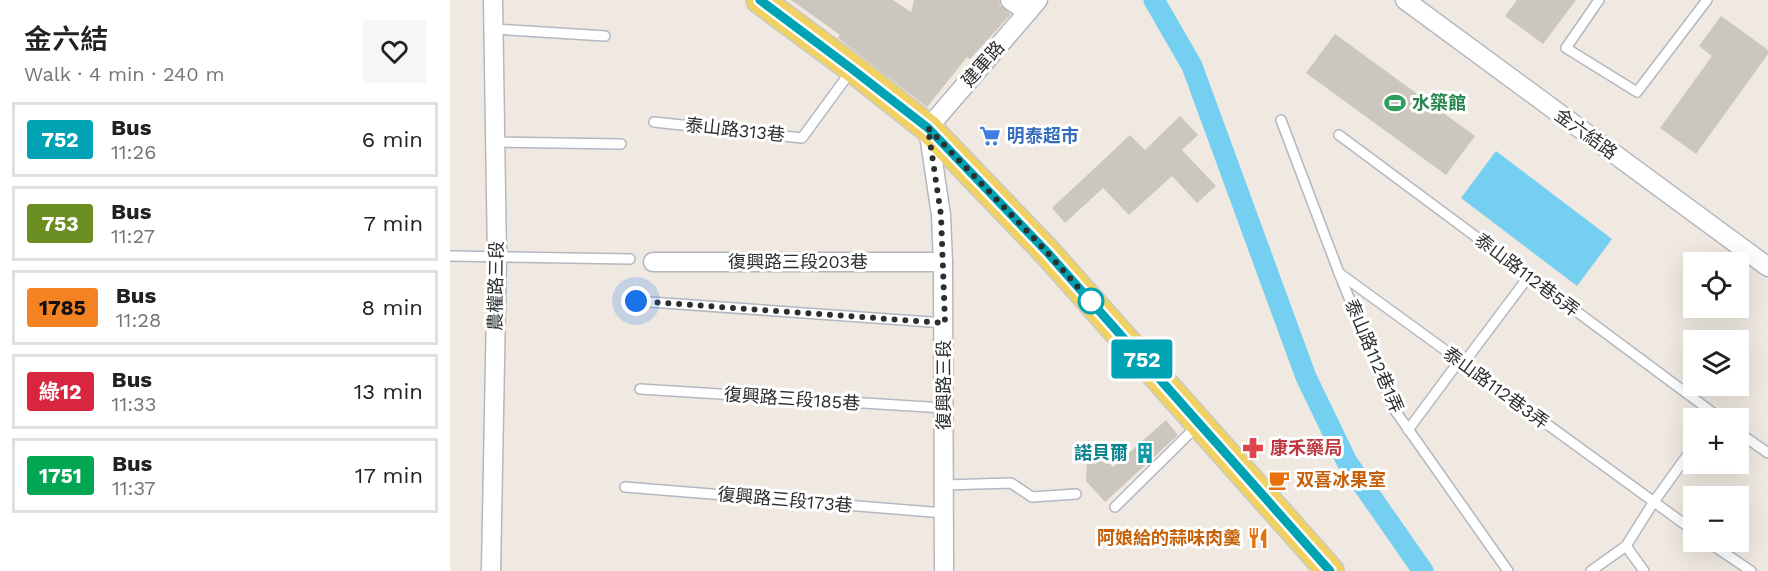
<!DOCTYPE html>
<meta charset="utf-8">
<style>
body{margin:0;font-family:"Work Sans","Noto Sans TC",sans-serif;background:#f6f6f6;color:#202124;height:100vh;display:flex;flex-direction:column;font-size:22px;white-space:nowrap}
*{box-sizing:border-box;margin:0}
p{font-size:20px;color:#757577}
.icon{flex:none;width:33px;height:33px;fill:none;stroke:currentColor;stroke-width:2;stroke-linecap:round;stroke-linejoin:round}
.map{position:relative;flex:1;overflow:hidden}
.side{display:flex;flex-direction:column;background:#fff;width:450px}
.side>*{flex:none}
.badge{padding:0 12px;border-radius:4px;font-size:21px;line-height:39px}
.tools{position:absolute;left:1233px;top:252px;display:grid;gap:12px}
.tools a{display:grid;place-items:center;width:66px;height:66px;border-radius:0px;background:#fff;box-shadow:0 6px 24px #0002;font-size:30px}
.you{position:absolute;width:30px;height:30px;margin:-15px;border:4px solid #fff;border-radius:50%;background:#1a73e8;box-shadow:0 0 0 9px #1a73e833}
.map>.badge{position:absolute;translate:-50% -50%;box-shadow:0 0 0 3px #fff}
.round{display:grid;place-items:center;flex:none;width:63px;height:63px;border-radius:0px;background:#f6f6f6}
.headline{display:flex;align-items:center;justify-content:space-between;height:102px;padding:0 24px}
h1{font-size:28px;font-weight:600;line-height:45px}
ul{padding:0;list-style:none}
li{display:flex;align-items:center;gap:18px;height:75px;margin:0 12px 9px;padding:0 12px;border:3px solid #e0e0e0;border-radius:0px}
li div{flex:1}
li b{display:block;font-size:22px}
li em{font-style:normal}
li .badge{min-width:66px;font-weight:700;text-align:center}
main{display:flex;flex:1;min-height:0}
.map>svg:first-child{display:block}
.water{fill:#75cff0}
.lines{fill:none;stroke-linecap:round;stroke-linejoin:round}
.canal{stroke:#75cff0;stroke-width:21}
.building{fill:#cbc7bf}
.service-casing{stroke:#b4b7c1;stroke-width:12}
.minor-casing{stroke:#b4b7c1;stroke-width:21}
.primary-casing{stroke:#c9c9c9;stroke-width:30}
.service{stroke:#fff;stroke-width:9}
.minor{stroke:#fff;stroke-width:18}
.primary{stroke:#f2d163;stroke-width:27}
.line-casing{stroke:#fff;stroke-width:14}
.line{stroke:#00a3b4;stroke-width:9}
.walk{stroke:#2e2e2e;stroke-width:6;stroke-dasharray:0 10.8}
.stop-dot{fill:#fff;stroke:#00a3b4;stroke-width:3}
.labels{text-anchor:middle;stroke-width:6;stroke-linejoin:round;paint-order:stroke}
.street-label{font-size:18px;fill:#2e2e2e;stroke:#fff}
.leisure-label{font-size:18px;font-weight:bold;fill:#27864d;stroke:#fff;text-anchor:start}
.shop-label{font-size:18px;font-weight:bold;fill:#366cbe;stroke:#fff;text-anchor:start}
.health-label{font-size:18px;font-weight:bold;fill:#be3a42;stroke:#fff;text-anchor:start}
.culture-label{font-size:18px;font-weight:bold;fill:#0d838f;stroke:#fff;text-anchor:end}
.food-label{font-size:18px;font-weight:bold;fill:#c56008;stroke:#fff;text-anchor:start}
</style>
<main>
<section class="side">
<div class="headline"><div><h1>金六結</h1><p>Walk · 4 min · 240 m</p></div><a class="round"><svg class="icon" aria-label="heart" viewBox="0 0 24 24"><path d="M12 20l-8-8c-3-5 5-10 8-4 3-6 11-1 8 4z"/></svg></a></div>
<ul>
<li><span class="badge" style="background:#00a3b4;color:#fff">752</span><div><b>Bus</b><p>11:26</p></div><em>6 min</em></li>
<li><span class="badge" style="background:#6b8e23;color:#fff">753</span><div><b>Bus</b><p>11:27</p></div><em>7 min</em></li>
<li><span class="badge" style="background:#f58220;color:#111">1785</span><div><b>Bus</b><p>11:28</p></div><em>8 min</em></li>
<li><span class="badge" style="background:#d7263d;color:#fff">綠12</span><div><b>Bus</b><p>11:33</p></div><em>13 min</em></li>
<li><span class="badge" style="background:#00a651;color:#fff">1751</span><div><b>Bus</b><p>11:37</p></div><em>17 min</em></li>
</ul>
</section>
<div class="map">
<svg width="1318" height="571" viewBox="0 0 1318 571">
<rect width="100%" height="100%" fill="#efe9e1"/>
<polygon class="water" points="1046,151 1162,239 1127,286 1011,198"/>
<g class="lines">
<polyline class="canal" points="704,0 742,66 856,377 897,462 973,571"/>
</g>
<g class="building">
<polygon points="341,0 443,0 461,12 464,0 549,0 550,5 561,14 520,59 517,57 477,107 388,38 390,35"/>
<polygon points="1067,0 1126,0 1093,44 1055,16"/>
<polygon points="1271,16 1318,50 1318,54 1246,154 1210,128 1262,56 1249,46"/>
<polygon points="885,34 1025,136 996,175 856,73"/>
<polygon points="730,116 748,135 732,150 766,186 747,203 722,176 679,215 653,188 615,223 602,208 680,135 695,150"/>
<polygon points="716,420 728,435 655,502 636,481 638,439 663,467"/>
</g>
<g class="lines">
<defs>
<g id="service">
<polyline points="1149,0 1116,48 1187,92 1257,0"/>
<polyline points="44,29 155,36"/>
<polyline points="831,120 889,273 944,409 1058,571"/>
<polyline points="204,122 352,138 401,71"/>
<polyline points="889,135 1270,418"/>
<polyline points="45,142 171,144"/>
<polyline points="0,256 180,259"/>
<polyline points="889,273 1244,531"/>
<polyline points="186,301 495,323"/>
<polyline points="190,389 494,408"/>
<polyline points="958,430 1004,368 1019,356 1079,276"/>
<polyline points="1288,432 1318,453"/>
<polyline points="494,485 561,483 582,497 626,494"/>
<polyline points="175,487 494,513"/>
<polyline points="665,507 749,424"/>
<polyline points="1258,542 1301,571"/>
<polyline points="1176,546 1194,571"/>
<polyline points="1141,571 1176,546 1203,503 1244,446"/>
</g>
<g id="minor">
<polyline points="560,0 578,12"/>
<polyline points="955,0 1318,267"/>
<polyline points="203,262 493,262"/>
<polyline points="41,571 47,256 43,0"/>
<polyline points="494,571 493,262 491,215 478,128 588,0"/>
</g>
<polyline id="primary" points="310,0 402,68 478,128 597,252 880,571"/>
</defs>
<use href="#service" class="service-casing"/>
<use href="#minor" class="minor-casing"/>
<use href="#primary" class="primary-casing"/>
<use href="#service" class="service"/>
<use href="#minor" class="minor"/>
<use href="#primary" class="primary"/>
</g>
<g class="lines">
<defs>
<polyline id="line" points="310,0 402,69 478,128 597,252 880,571"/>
</defs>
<use href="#line" class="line-casing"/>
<use href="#line" class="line"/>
<polyline class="walk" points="186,301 495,323 491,215 478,128 597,252 642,303 641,301"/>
</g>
<defs>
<symbol id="stadium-bare" viewBox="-9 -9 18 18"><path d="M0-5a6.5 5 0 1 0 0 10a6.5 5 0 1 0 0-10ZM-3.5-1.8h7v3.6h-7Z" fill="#2e9e5b" stroke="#fff" stroke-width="2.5" paint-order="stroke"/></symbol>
<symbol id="supermarket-bare" viewBox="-9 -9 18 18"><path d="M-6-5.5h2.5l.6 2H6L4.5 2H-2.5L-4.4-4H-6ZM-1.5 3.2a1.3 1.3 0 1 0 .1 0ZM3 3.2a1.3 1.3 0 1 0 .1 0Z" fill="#3f7fe0" stroke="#fff" stroke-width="2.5" paint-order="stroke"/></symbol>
<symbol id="pharmacy-bare" viewBox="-9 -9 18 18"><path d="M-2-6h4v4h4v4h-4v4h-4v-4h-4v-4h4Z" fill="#e0444e" stroke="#fff" stroke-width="2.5" paint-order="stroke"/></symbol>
<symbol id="building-bare" viewBox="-9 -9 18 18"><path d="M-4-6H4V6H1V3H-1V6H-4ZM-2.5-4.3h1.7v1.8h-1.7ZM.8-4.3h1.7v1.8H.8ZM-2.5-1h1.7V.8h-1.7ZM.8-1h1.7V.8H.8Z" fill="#0f9aa8" stroke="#fff" stroke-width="2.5" paint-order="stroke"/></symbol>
<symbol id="cafe-bare" viewBox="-9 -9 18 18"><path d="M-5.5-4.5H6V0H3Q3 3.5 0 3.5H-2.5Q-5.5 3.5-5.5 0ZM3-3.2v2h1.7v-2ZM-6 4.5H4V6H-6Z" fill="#e8710a" stroke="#fff" stroke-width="2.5" paint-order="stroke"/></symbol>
<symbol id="restaurant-bare" viewBox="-9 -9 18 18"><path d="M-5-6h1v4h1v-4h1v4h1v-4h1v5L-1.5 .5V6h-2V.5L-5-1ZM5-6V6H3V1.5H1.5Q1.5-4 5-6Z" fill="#e8710a" stroke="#fff" stroke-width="2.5" paint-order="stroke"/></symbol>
</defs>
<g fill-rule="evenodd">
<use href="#stadium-bare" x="930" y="88" width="30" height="30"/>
<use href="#supermarket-bare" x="525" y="121" width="30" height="30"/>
<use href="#pharmacy-bare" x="788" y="433" width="30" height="30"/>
<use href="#building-bare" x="680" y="438" width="30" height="30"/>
<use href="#cafe-bare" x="814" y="465" width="30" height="30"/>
<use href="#restaurant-bare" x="793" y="523" width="30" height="30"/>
</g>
<circle class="stop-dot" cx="641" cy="301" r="12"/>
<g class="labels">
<g class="street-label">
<text transform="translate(533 64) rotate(-49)" y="6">建軍路</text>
<text transform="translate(285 130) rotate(6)" y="6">泰山路313巷</text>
<text transform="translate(1136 134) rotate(36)" y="6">金六結路</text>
<text x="348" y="268">復興路三段203巷</text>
<text transform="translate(1077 275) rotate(37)" y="6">泰山路112巷5弄</text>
<text transform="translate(46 286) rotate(-89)" y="6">農權路三段</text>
<text transform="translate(924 356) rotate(67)" y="6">泰山路112巷1弄</text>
<text transform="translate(494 385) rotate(-90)" y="6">復興路三段</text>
<text transform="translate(1046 388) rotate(36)" y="6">泰山路112巷3弄</text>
<text transform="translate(342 399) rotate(4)" y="6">復興路三段185巷</text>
<text transform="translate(335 500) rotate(5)" y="6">復興路三段173巷</text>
</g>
<g class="leisure-label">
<text x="962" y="109">水築館</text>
</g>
<g class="shop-label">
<text x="557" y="142">明泰超市</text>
</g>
<g class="health-label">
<text x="820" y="454">康禾藥局</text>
</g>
<g class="culture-label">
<text x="678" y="459">諾貝爾</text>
</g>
<g class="food-label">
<text x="846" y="486">双喜冰果室</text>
<text x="791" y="544" text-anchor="end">阿娘給的蒜味肉羹</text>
</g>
</g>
</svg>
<div class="tools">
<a><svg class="icon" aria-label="locate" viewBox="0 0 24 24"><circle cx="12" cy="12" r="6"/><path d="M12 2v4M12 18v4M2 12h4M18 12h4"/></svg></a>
<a><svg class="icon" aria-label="layers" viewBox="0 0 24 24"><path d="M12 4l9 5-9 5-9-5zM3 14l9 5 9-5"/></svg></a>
<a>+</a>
<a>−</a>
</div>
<div class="you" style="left:186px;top:301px"></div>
<b class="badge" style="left:692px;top:359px;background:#00a3b4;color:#fff">752</b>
</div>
</main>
